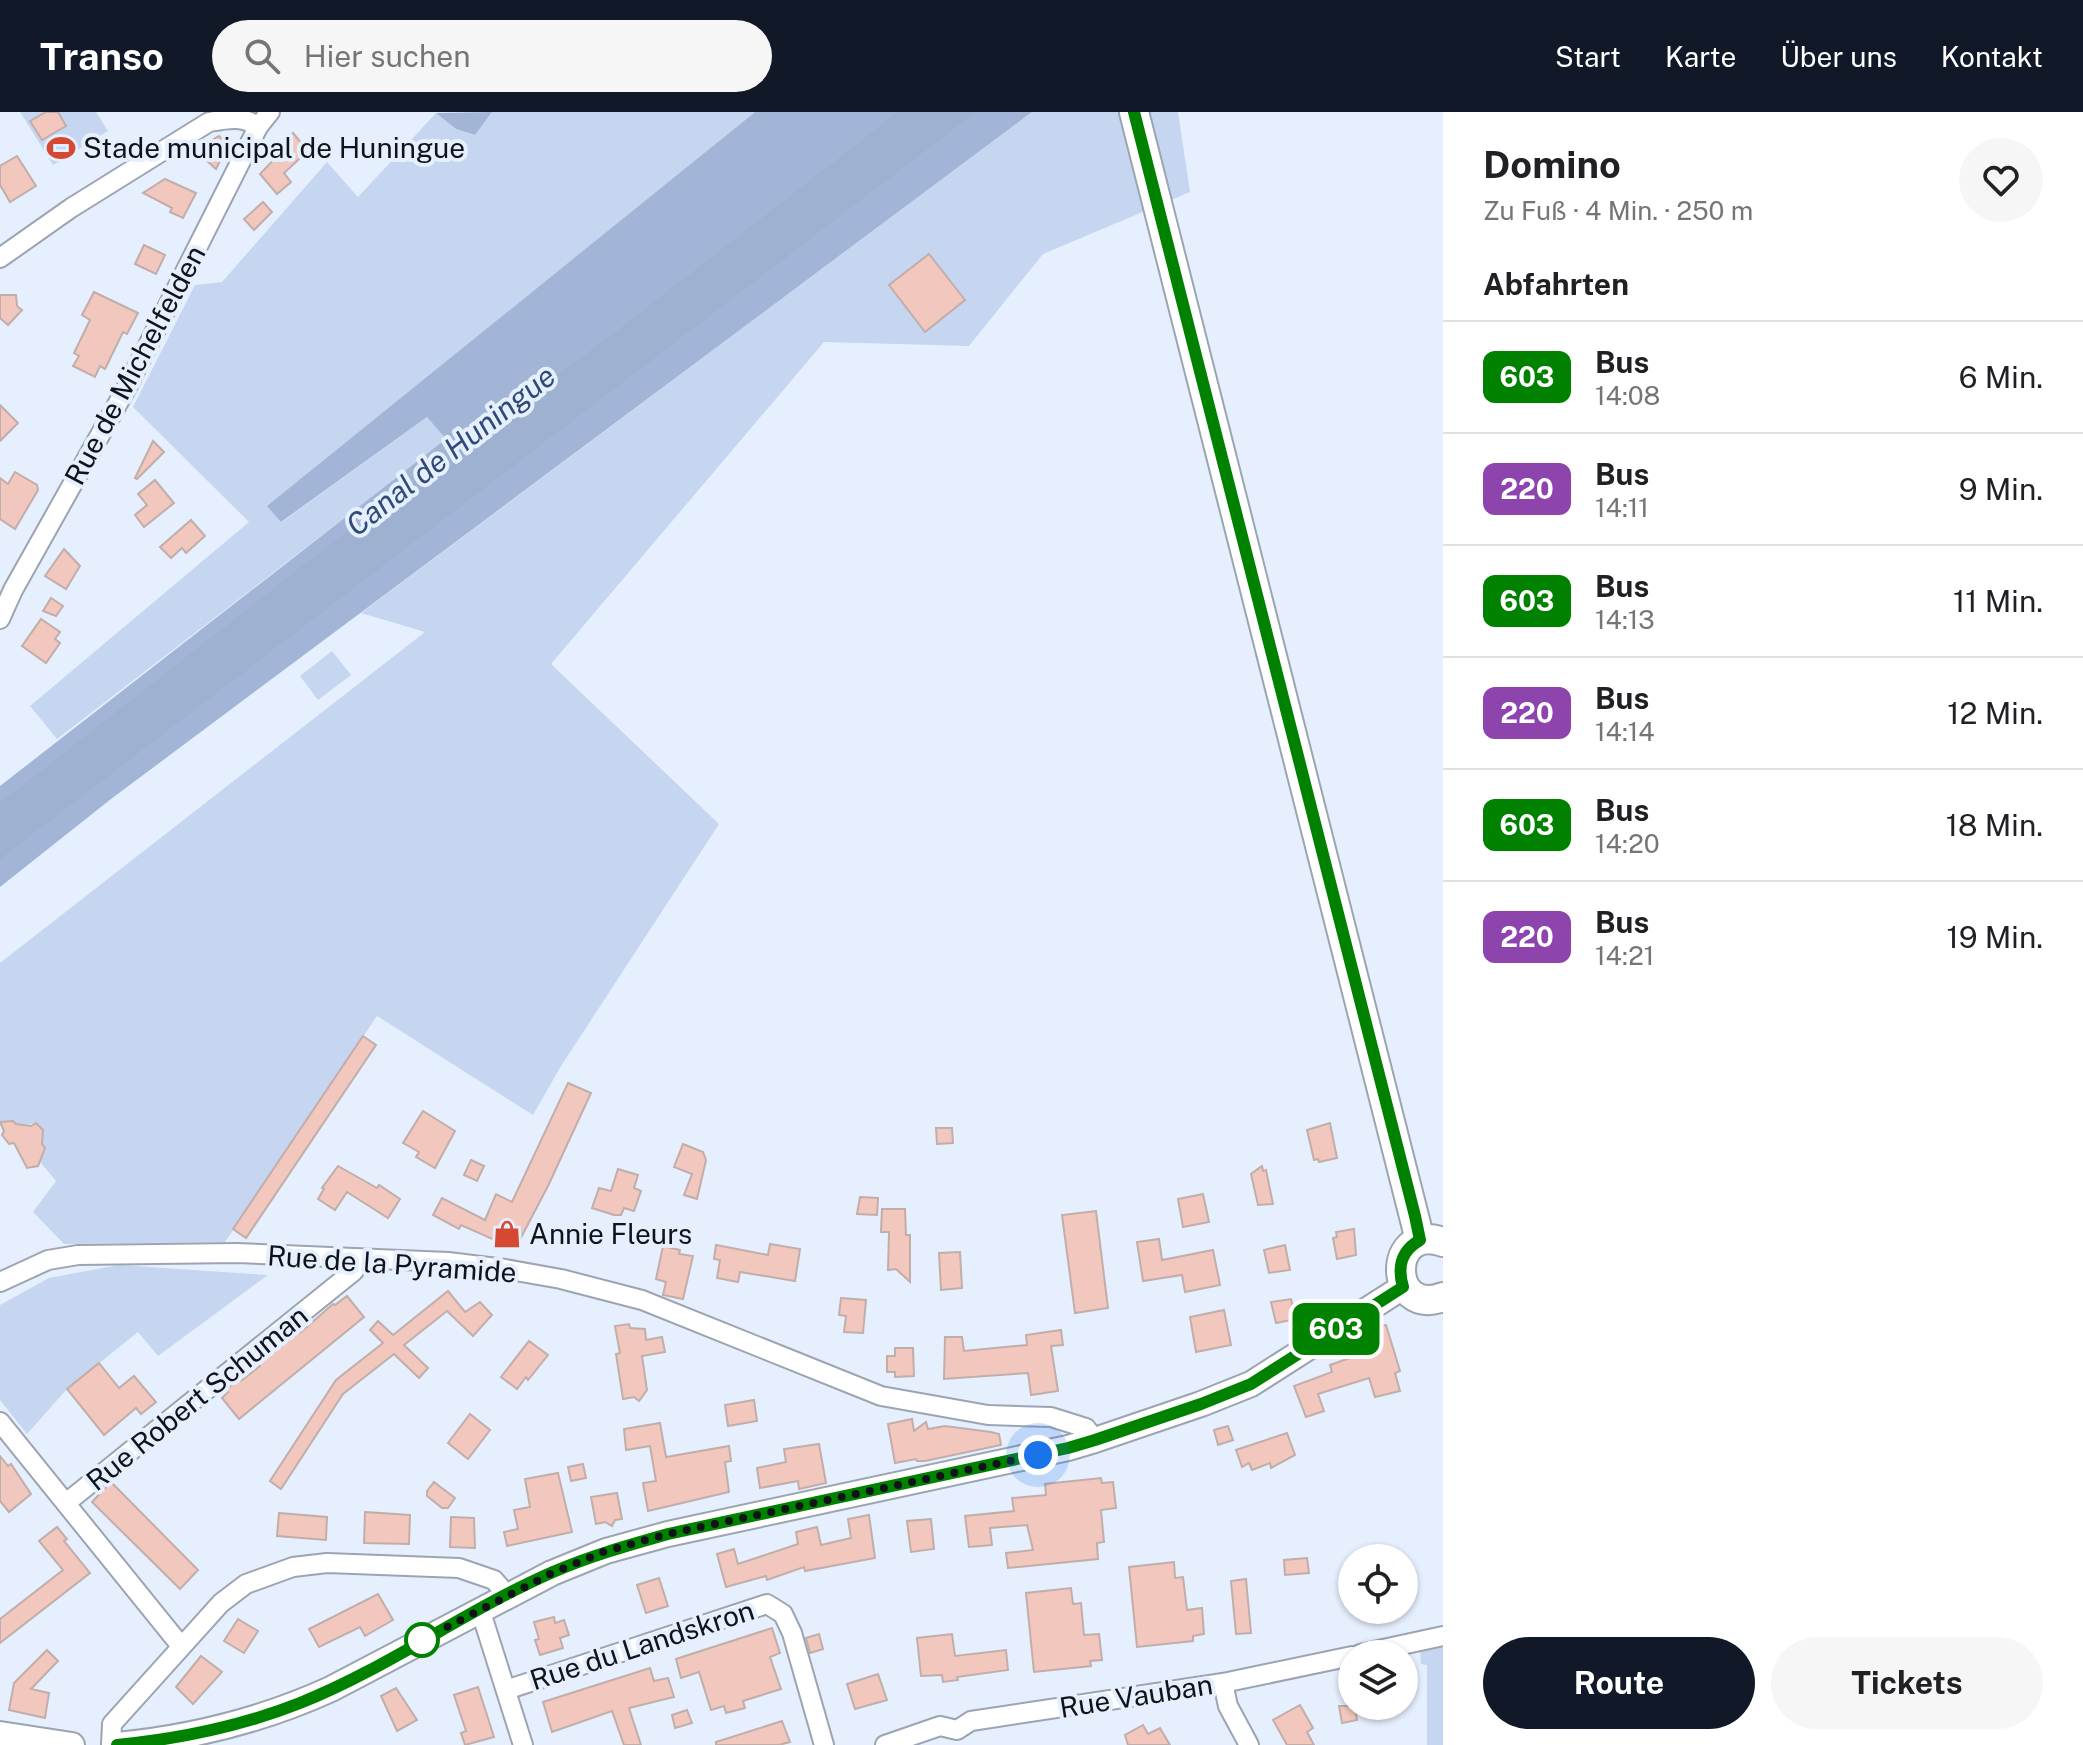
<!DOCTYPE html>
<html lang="de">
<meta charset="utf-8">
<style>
body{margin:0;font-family:"Public Sans",sans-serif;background:#f6f6f6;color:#202124;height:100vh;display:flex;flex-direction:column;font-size:30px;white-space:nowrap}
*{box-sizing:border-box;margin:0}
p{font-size:26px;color:#757577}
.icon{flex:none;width:44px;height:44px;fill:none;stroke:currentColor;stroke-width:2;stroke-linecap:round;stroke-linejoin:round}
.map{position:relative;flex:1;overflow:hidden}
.panel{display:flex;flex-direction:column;background:#fff;width:640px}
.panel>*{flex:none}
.badge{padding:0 16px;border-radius:12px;font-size:28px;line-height:52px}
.controls{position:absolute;left:1338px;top:1432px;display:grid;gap:16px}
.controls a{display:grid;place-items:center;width:80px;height:80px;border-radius:50%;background:#fff;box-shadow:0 2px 6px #0004;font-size:40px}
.you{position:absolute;width:40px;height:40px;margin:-20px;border:6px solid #fff;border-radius:50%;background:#1a73e8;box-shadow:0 0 0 12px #1a73e833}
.map>.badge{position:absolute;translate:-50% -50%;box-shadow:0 0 0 4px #fff}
h2{padding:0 40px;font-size:30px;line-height:72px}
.round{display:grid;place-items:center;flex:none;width:84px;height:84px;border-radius:42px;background:#f6f6f6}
.summary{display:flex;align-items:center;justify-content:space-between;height:136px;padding:0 40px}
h1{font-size:38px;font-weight:700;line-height:60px}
.cta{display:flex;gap:16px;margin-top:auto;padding:16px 40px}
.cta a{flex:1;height:92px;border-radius:48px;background:#111827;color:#fff;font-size:32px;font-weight:700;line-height:92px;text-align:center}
.cta a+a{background:#f6f6f6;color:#202124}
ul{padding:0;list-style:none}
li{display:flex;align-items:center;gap:24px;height:112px;padding:0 40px;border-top:2px solid #e0e0e0}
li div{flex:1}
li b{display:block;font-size:30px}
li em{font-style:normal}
li .badge{min-width:88px;font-weight:700;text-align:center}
header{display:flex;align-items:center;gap:48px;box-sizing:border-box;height:112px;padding:0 40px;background:#111827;color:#fff}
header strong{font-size:38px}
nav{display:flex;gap:44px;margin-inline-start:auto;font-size:28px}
.search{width:560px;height:72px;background:#f6f6f6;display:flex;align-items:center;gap:20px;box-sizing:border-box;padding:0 28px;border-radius:44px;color:#757577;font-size:30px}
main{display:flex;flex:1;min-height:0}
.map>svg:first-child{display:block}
.green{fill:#c6d6f1}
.forest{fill:#a2b5d6}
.water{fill:#9eb1d1}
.building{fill:#f2c7be;stroke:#c1aeaa;stroke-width:2}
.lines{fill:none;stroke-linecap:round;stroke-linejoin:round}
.street-casing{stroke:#9ca4b2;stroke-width:22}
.secondary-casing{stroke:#9ca4b2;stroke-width:28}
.primary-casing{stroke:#9ca4b2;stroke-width:32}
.street{stroke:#fff;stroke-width:18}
.secondary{stroke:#fff;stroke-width:24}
.primary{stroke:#fff;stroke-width:28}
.line-casing{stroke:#fff;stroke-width:18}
.line{stroke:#008200;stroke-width:12}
.walk{stroke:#101318;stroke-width:8;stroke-dasharray:0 14.4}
.stop-dot{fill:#fff;stroke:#008200;stroke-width:4}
.labels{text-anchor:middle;stroke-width:8;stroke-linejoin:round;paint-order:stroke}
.poi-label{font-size:28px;fill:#101318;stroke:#e6effe;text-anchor:start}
.street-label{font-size:28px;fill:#101318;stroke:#e6effe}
.water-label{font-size:30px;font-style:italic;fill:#304976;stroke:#e6effe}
</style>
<header>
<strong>Transo</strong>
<div class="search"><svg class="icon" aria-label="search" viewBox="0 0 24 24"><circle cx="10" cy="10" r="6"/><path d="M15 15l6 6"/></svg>Hier suchen</div>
<nav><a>Start</a><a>Karte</a><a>Über uns</a><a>Kontakt</a></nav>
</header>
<main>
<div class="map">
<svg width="1443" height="1633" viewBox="0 0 1443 1633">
<rect width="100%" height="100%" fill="#e6effe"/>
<g class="green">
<polygon points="20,0 96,0 108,19 53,53"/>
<polygon points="492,0 755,0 268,394 282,410 427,305 447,327 57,627 30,594 249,410 133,295 195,173 222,170 327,50 358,85 436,1 456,17 475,23"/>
<polygon points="1032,0 1178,0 1190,80 1043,142 969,234 824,230 551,552 719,712 561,954 533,1003 377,904 225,1130 64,1132 33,1100 56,1069 36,1045 45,1036 42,1032 43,1018 36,1011 18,1014 13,1009 3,1010 0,1013 0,851 425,520 361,501"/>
<polygon points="332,539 351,563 318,588 300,564"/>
<polygon points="119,1153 268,1163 158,1244 138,1220 67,1277 27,1322 0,1288 0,1193 49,1166"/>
<polygon points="1443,1532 1443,1633 1427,1633 1427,1553 1421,1552 1420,1537"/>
</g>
<g class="forest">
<polygon points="492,0 475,23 456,17 436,1"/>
<polygon points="755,0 1032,0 111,687 0,775 0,674 446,327 427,305 281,410 267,394"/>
</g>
<polygon class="water" points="898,0 976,0 0,747 0,691 315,444 619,217"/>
<g class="building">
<polygon points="46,0 58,0 66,14 42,28 30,9"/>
<polygon points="293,21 308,39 284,61 291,70 277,82 260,62 283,38 279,33"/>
<polygon points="219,24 228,33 216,57 195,38"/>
<polygon points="17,44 36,74 10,90 0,73 0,54"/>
<polygon points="165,67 196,81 183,106 170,100 172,96 143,81"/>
<polygon points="263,90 272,100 254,118 244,107"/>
<polygon points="144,133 165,143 156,162 135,152"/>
<polygon points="929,142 965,188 925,220 889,173"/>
<polygon points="94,180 138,201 127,222 123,220 105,257 100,254 95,265 73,254 79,244 74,241 90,208 82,203"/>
<polygon points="0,183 16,183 17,194 22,198 8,213 0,206"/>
<polygon points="0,293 18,311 0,329"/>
<polygon points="153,329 164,340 137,367 135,366"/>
<polygon points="15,360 37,373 38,378 15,417 0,407 0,366 8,372"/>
<polygon points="155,368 174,391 144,415 135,403 147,393 138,382"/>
<polygon points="191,408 205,424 186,441 182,436 171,446 160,435"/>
<polygon points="64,437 80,454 66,477 45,464"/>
<polygon points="51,486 63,494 56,504 43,499"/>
<polygon points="41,507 60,520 55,527 60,531 46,551 22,534"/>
<polygon points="363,924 376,933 246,1126 233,1117"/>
<polygon points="568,971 591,981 548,1074 515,1137 461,1113 459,1117 433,1103 442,1086 485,1108 496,1082 512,1090"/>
<polygon points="423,999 455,1019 435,1056 416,1045 419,1040 403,1031"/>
<polygon points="13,1009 16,1012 31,1014 36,1011 43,1018 42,1032 45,1036 38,1054 27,1056 14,1031 9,1032 2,1023 4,1019 0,1010"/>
<polygon points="1330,1011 1337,1046 1319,1050 1318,1047 1314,1048 1307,1018"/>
<polygon points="936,1016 952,1016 953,1031 937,1032"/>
<polygon points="683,1032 703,1040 706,1048 697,1087 684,1083 692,1062 674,1055"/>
<polygon points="471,1048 484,1054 477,1069 464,1063"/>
<polygon points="338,1054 377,1076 379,1073 400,1087 388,1106 347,1080 335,1098 318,1087 324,1077 322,1076"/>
<polygon points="1262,1054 1263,1059 1266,1058 1273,1092 1258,1093 1251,1062"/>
<polygon points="618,1057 638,1063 634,1076 641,1079 634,1099 624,1096 621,1103 614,1103 592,1096 599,1076 611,1079"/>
<polygon points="1203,1082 1209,1110 1183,1115 1178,1087"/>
<polygon points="860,1085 878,1086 877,1103 857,1102"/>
<polygon points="882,1097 905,1097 906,1123 910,1123 910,1170 896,1157 888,1158 889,1120 881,1120"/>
<polygon points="1096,1099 1108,1196 1075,1201 1062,1103"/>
<polygon points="1354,1117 1356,1143 1337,1147 1333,1126 1337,1125 1336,1120"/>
<polygon points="1159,1127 1162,1148 1213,1138 1220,1173 1185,1180 1182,1163 1143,1169 1137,1130"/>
<polygon points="770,1132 800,1137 795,1169 740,1160 738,1170 717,1166 720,1148 714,1147 716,1133 768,1143"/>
<polygon points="1285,1133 1290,1158 1269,1161 1264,1138"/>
<polygon points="663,1134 680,1138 679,1142 693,1144 683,1187 663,1183 666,1170 656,1167"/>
<polygon points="960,1140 962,1176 941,1178 939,1141"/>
<polygon points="448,1179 465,1200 480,1190 492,1203 473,1224 447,1199 404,1233 428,1256 419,1266 394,1242 343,1282 281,1377 270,1369 336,1268 383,1231 370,1218 378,1209 393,1223"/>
<polygon points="347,1184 364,1205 239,1307 222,1286 228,1280 226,1278 239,1267 241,1269 260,1254 259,1251 299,1219 300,1221 333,1192 335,1193"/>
<polygon points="841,1186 866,1188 863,1221 844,1220 846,1204 839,1203"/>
<polygon points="1291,1187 1296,1207 1276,1211 1271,1190"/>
<polygon points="1224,1198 1231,1233 1196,1240 1190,1205"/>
<polygon points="629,1212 630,1216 645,1217 646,1228 662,1225 665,1240 642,1244 647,1278 639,1289 634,1285 623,1287 616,1242 620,1241 615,1214"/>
<polygon points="1386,1213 1400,1259 1395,1261 1400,1279 1375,1285 1369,1266 1318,1282 1324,1299 1306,1305 1294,1274 1332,1260 1330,1253 1367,1240 1361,1220"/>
<polygon points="1061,1218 1063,1233 1051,1234 1058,1279 1031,1283 1028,1261 944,1267 945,1225 962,1225 964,1239 1027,1233 1026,1223"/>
<polygon points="529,1229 548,1243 528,1268 526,1265 517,1277 501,1265"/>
<polygon points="895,1236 913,1236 914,1264 895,1265 895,1260 887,1260 887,1244 895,1244"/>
<polygon points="99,1251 119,1276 134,1264 156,1290 141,1302 136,1296 104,1323 67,1277"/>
<polygon points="754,1288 757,1309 728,1314 725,1293"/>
<polygon points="470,1302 490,1318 468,1347 448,1331"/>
<polygon points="912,1307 914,1319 926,1310 928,1317 945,1314 991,1320 999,1322 1001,1333 925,1349 917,1349 916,1347 895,1351 888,1312"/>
<polygon points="660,1311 666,1345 729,1334 731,1349 725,1350 729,1380 648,1399 643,1371 656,1369 650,1334 626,1338 624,1317"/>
<polygon points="1228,1314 1233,1328 1218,1333 1214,1318"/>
<polygon points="1287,1321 1295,1343 1271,1356 1270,1351 1252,1358 1249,1351 1242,1355 1236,1338"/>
<polygon points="819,1332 826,1371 799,1377 798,1369 760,1376 757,1356 786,1350 784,1337"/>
<polygon points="0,1344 8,1354 11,1352 31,1382 9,1400 0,1389"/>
<polygon points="583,1352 586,1366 571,1369 568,1355"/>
<polygon points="558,1361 572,1420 507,1434 504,1420 518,1417 514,1398 530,1395 525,1367"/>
<polygon points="1101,1366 1102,1371 1113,1370 1116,1396 1101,1398 1104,1430 1097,1431 1098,1447 1008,1456 1006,1441 1033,1438 1027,1413 990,1416 992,1433 969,1435 965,1404 1014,1399 1012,1386 1046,1383 1045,1372"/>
<polygon points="111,1370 198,1458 180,1477 92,1390"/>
<polygon points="434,1370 455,1386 448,1396 442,1396 427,1384 427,1379"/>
<polygon points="617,1381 622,1407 615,1408 612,1414 605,1410 596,1412 591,1385"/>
<polygon points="365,1400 410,1403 409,1432 364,1431"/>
<polygon points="279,1401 327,1405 326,1428 277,1424"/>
<polygon points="869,1403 875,1446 805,1459 804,1455 767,1468 766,1464 726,1475 717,1442 734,1437 738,1452 798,1432 796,1420 817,1415 821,1433 851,1426 848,1407"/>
<polygon points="451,1405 474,1406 475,1436 450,1435"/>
<polygon points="931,1407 934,1437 911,1440 907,1409"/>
<polygon points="57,1415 67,1427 64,1429 90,1461 0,1531 0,1507 63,1458 39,1429"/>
<polygon points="1307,1446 1309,1461 1285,1463 1284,1448"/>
<polygon points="1174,1450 1175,1466 1183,1465 1187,1498 1202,1496 1204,1522 1193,1524 1193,1529 1137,1535 1129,1455"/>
<polygon points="659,1466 668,1494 646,1501 637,1473"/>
<polygon points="1246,1467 1251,1521 1236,1522 1231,1469"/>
<polygon points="1071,1476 1073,1492 1081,1491 1084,1523 1099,1522 1102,1548 1090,1549 1091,1554 1034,1560 1026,1481"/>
<polygon points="378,1482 393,1508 365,1524 360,1515 319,1535 309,1517"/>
<polygon points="554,1505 555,1511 564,1508 569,1523 560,1526 563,1536 540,1543 535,1528 539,1527 534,1510"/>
<polygon points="238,1507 258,1519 244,1541 224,1529"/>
<polygon points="772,1516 780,1541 770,1545 781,1577 743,1589 745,1596 726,1601 724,1594 711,1598 699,1560 681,1566 676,1547"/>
<polygon points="819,1522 823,1537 810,1541 806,1526"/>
<polygon points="952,1522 955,1544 1006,1538 1008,1558 957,1565 958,1568 943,1570 942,1563 921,1564 917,1526"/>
<polygon points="47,1538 58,1549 31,1577 49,1581 45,1606 9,1598 14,1571"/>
<polygon points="201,1544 222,1560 193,1592 176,1575"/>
<polygon points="650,1556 654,1569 668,1566 674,1585 629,1596 641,1633 624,1633 612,1599 552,1620 543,1590"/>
<polygon points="878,1562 887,1588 855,1597 847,1572"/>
<polygon points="478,1575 494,1625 465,1633 461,1621 466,1619 454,1583"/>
<polygon points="396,1576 417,1608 397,1619 381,1584"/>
<polygon points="1300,1593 1313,1616 1307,1620 1314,1633 1287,1633 1273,1608"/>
<polygon points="1339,1594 1355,1594 1357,1608 1342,1611"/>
<polygon points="687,1598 692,1611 675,1616 672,1603"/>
<polygon points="782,1609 790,1630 779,1633 716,1633 716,1630"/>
<polygon points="1143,1613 1148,1622 1160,1616 1170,1633 1128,1633 1125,1623"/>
</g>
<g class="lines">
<defs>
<g id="street">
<path d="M 0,146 L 71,96 L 209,10 C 226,7 244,3 258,15"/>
<polyline points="0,507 13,478 127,275 258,15 270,0"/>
<polyline points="0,1170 48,1148 78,1143 237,1141 448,1150 505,1157 561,1167 642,1188 881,1284 988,1303 1051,1305 1086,1316 1095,1328"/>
<polyline points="0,1310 181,1534"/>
<polyline points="66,1391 354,1159 355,1146"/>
<polyline points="480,1497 523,1633"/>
<polyline points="1360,1542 1443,1524"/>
<polyline points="1223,1571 1228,1594 1249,1633"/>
<polyline points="506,1578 767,1492 783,1502 792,1521 824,1633"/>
<polyline points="111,1633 112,1612 221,1491 246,1472 293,1455 327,1451 459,1456 494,1468 507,1483"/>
<polyline points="885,1633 940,1614 957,1618 971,1609 1223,1571 1352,1544"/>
</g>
<g id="secondary">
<polyline points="0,1622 72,1633"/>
<path d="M 117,1633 C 190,1626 263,1608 331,1577 L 552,1461 L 606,1439 L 668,1422 L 1068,1336 L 1095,1328 L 1201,1292 L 1251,1272 L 1403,1175"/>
</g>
<g id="primary">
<polyline points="1134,0 1420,1128"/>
<path d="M 1443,1130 C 1387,1110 1387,1206 1443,1185"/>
</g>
</defs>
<use href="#street" class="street-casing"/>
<use href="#secondary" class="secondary-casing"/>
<use href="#primary" class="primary-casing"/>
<use href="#street" class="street"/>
<use href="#secondary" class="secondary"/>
<use href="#primary" class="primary"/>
</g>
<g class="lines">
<defs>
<path id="line" d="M 117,1633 C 178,1627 242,1614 300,1591 C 388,1556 466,1498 553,1460 C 590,1444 629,1433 668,1422 L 1068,1336 L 1095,1328 L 1201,1292 L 1251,1272 L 1403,1175 C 1397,1154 1401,1139 1420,1128 L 1415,1104 L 1134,0"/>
</defs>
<use href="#line" class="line-casing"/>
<use href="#line" class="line"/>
<polyline class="walk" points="422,1528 552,1461 606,1439 668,1422 1038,1343"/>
</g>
<defs>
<symbol id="stadium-bare" viewBox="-9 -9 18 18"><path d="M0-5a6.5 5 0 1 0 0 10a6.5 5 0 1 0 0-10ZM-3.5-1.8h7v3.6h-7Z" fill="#d54932" stroke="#e6effe" stroke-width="2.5" paint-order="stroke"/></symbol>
<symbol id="shop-bare" viewBox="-9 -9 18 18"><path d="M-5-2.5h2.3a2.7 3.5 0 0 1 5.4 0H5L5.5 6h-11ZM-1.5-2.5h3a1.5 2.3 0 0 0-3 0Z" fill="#d54932" stroke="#e6effe" stroke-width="2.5" paint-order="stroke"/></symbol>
</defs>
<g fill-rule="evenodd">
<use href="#stadium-bare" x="41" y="16" width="40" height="40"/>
<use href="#shop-bare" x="487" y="1102" width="40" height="40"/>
</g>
<circle class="stop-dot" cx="422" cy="1528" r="16"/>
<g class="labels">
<g class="poi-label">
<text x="83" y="46">Stade municipal de Huningue</text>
<text x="529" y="1132">Annie Fleurs</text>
</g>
<g class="street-label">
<text transform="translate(135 253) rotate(-62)" y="10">Rue de Michelfelden</text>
<text transform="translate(392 1152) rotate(4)" y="10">Rue de la Pyramide</text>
<text transform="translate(197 1286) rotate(-39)" y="10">Rue Robert Schuman</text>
<text transform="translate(642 1533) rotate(-18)" y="10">Rue du Landskron</text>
<text transform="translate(1136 1584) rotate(-9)" y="10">Rue Vauban</text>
</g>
<g class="water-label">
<text transform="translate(451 339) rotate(-38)" y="10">Canal de Huningue</text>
</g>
</g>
</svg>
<div class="controls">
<a><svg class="icon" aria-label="locate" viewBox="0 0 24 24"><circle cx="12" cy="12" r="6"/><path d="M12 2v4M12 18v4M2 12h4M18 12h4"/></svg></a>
<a><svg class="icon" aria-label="layers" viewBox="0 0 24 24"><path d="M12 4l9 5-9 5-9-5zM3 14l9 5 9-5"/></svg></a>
</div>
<div class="you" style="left:1038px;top:1343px"></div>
<b class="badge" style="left:1336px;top:1217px;background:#008200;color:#fff">603</b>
</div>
<section class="panel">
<div class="summary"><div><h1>Domino</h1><p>Zu Fuß · 4 Min. · 250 m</p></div><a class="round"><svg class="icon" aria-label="heart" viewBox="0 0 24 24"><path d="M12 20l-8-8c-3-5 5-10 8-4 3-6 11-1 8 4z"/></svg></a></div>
<h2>Abfahrten</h2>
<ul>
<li><span class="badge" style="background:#008200;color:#fff">603</span><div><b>Bus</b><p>14:08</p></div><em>6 Min.</em></li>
<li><span class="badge" style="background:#8e44ad;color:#fff">220</span><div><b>Bus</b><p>14:11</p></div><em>9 Min.</em></li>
<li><span class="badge" style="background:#008200;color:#fff">603</span><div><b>Bus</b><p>14:13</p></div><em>11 Min.</em></li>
<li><span class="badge" style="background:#8e44ad;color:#fff">220</span><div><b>Bus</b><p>14:14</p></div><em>12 Min.</em></li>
<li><span class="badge" style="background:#008200;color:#fff">603</span><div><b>Bus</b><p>14:20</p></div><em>18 Min.</em></li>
<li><span class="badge" style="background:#8e44ad;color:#fff">220</span><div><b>Bus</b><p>14:21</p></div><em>19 Min.</em></li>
</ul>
<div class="cta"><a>Route</a><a>Tickets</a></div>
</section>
</main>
